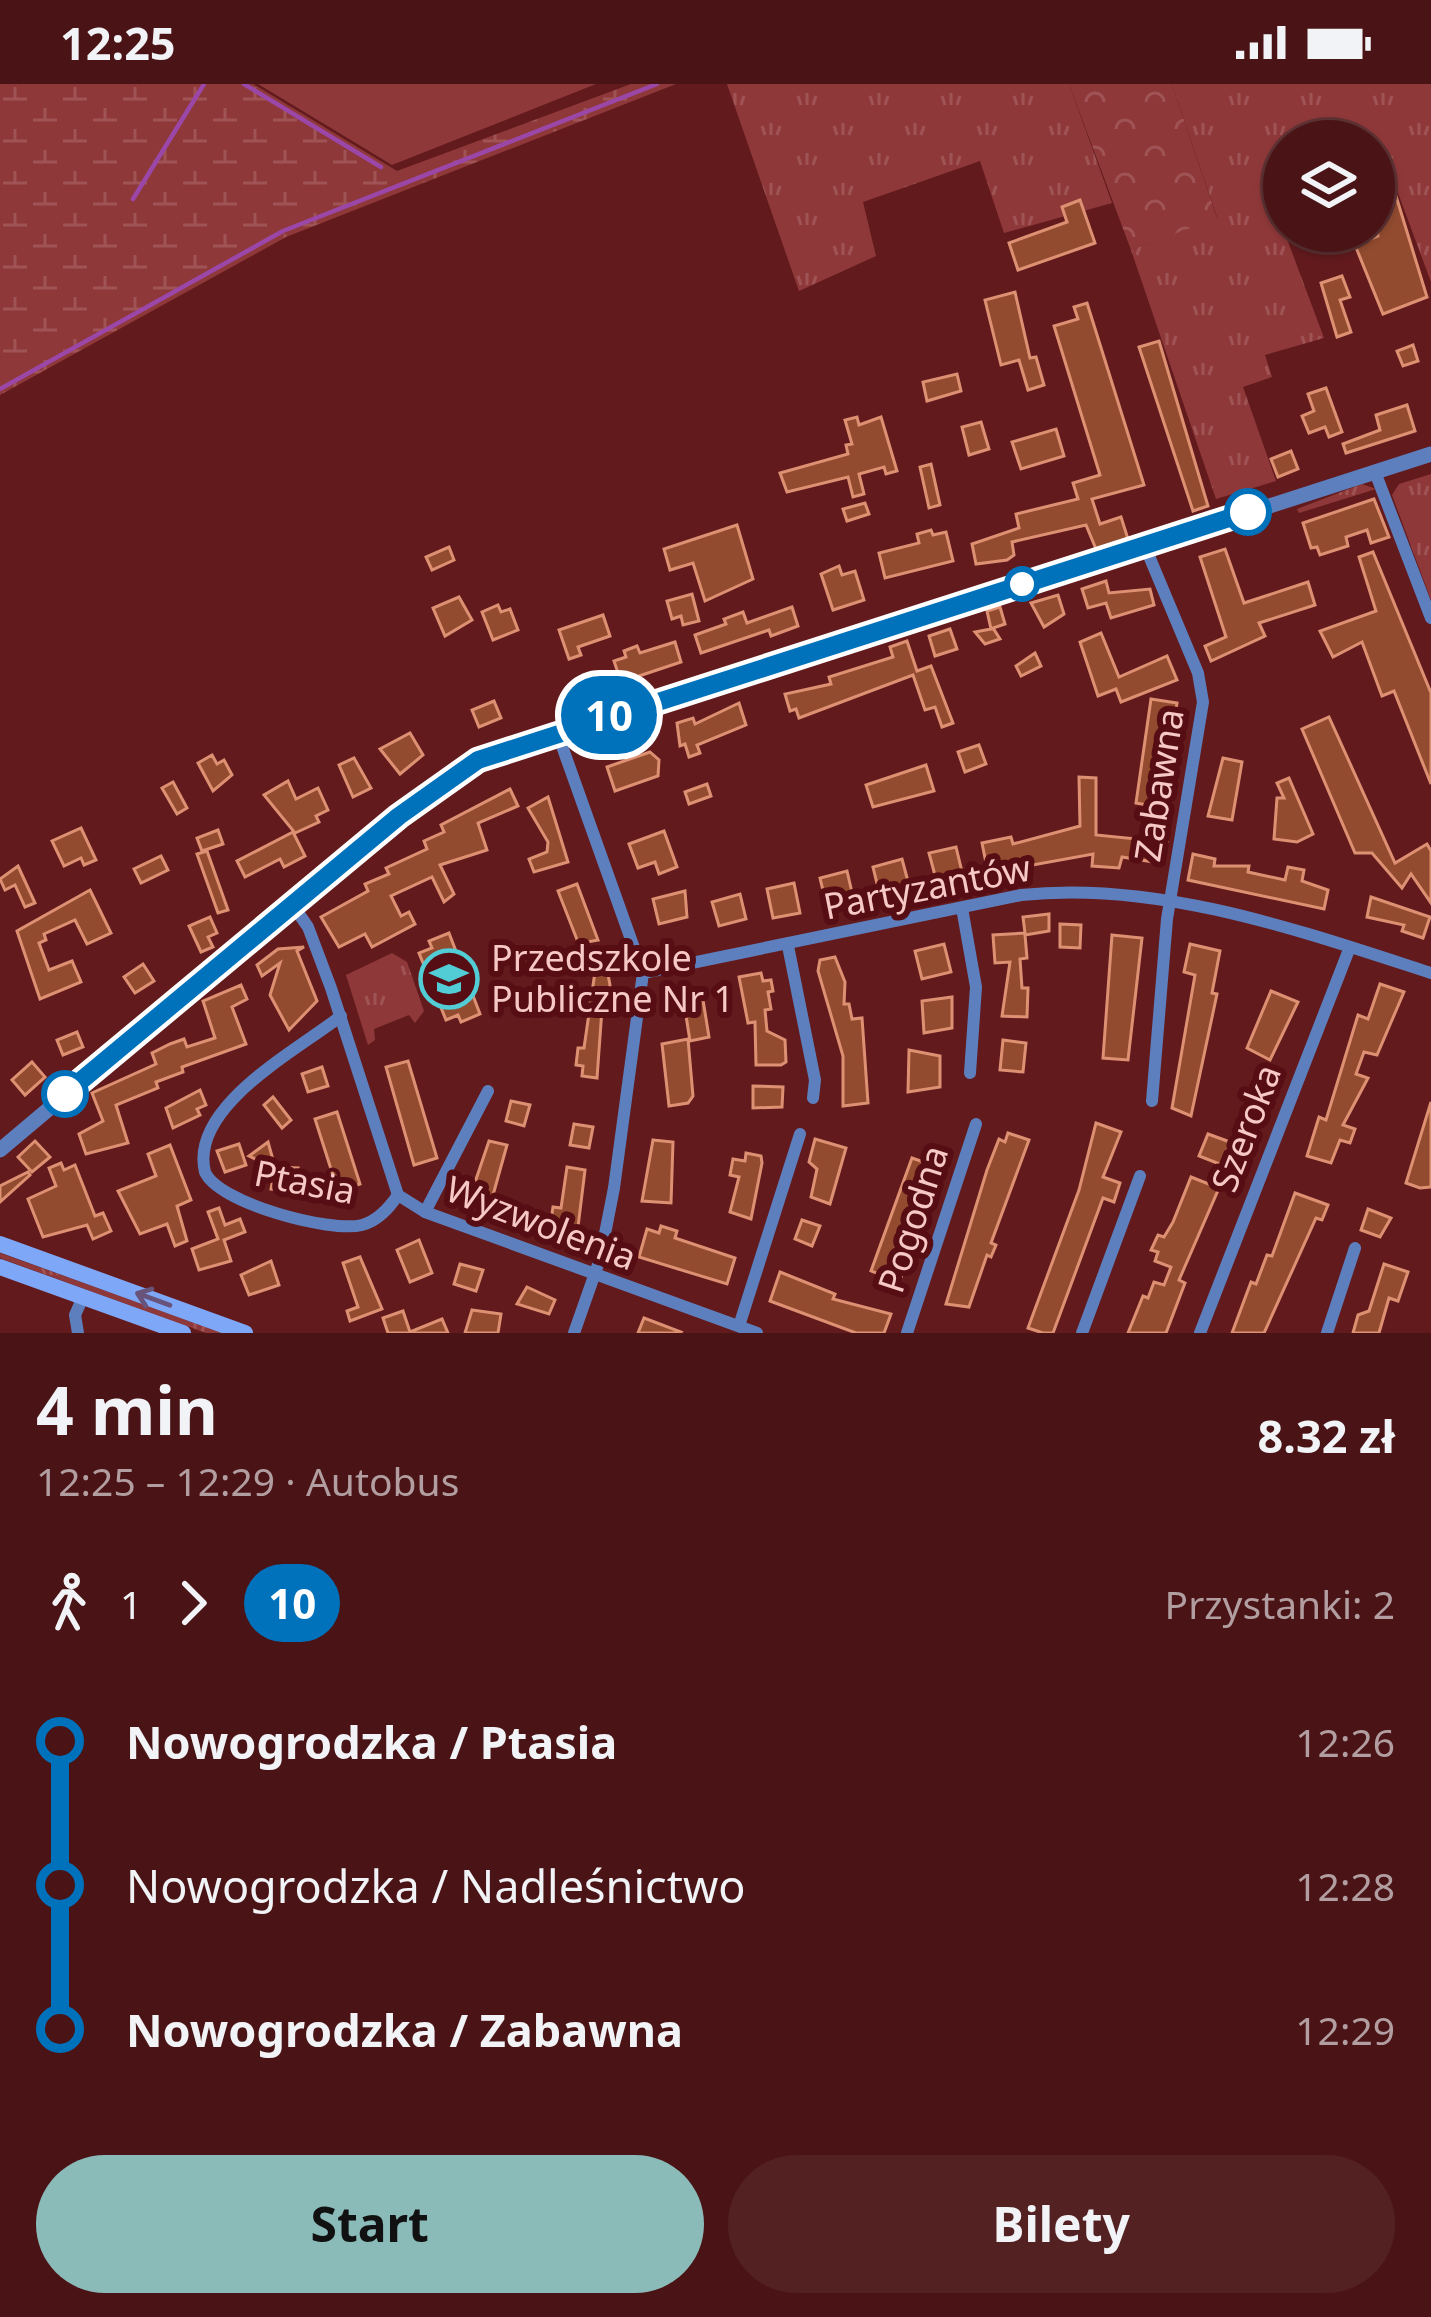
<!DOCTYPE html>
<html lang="pl">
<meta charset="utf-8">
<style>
body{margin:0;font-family:"Noto Sans",sans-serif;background:#542123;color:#f1f3f6;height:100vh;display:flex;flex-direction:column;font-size:45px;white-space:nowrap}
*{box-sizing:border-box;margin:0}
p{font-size:39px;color:#b29ea1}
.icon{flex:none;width:66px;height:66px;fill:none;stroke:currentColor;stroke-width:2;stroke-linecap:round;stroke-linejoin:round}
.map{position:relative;height:1249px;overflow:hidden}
.drawer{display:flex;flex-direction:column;background:#4a1416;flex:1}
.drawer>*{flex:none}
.badge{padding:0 24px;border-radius:39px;font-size:42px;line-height:78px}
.buttons{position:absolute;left:1263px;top:36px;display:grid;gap:24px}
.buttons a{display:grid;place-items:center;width:132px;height:132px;border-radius:50%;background:#4a1416;box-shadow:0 3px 9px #0004,0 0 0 3px #613335;font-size:60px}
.map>.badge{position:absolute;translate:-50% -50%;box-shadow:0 0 0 6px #fff}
.legs{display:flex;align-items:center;gap:18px;height:132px;padding:0 36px;font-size:39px}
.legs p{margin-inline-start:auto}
.headline{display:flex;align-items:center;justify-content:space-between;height:204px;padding:0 36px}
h1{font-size:66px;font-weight:700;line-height:90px}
.button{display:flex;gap:24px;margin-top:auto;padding:24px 36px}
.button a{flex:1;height:138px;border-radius:72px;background:#8bbbb9;color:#111;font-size:48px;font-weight:700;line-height:138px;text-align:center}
.button a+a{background:#542123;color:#f1f3f6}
ul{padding:0 36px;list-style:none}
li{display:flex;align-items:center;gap:42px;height:144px;font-size:45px}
li i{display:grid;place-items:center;width:18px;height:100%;margin:0 15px;background:currentColor}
li i::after{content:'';width:30px;height:30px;margin:-15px;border:9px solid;border-radius:50%;background:#4a1416}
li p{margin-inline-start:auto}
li:first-child i{background:linear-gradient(#0000 50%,currentColor 0)}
li:last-child i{background:linear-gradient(currentColor 50%,#0000 0)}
.status{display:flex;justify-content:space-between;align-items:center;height:84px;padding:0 60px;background:#4a1416;direction:ltr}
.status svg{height:33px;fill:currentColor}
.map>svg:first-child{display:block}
.grass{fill:url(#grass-tufts)}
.forest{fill:url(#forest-crowns)}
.wetland{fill:url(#wetland-marsh)}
.garden{fill:#8f3839}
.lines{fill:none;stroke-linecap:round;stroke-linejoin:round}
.stream{stroke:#9b47a8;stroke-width:4.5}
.building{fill:#924b2f;stroke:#de9172;stroke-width:3}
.minor{stroke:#5e7fbd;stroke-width:12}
.tertiary{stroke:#5e7fbd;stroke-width:15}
.secondary{stroke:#7ea8f7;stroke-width:16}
.oneway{stroke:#68537a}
.line-1-casing{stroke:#fff;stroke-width:27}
.line-1{stroke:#0072bc;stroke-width:18}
.stop-1-dot{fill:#fff;stroke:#0072bc;stroke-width:6}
.labels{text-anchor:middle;stroke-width:12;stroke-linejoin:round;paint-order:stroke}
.street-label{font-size:36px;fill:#f6c8c6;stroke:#560d13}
.poi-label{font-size:36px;fill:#f6c8c6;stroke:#560d13;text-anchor:start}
</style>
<div class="status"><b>12:25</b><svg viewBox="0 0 49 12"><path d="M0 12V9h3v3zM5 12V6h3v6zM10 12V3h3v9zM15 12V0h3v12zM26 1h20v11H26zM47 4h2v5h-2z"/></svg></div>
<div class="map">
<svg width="1431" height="1249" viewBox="0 0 1431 1249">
<defs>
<pattern id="grass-tufts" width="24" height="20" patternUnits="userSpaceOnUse" patternTransform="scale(3)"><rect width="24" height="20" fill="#8f3839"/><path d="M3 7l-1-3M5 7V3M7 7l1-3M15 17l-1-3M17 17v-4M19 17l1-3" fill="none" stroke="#9f5354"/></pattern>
<pattern id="forest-crowns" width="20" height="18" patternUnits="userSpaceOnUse" patternTransform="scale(3)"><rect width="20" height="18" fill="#8f3839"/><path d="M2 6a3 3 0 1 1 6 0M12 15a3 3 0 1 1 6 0" fill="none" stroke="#9f5354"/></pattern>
<pattern id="wetland-marsh" width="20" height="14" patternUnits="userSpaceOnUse" patternTransform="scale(3)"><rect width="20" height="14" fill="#8f3839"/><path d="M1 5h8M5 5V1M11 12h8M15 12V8" fill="none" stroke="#9f5354"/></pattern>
</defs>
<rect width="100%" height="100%" fill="#621a1d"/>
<g class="grass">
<polygon points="727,0 1069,0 1112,119 1004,149 980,77 863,118 876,172 799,207"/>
<polygon points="1172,0 1431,0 1431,198 1391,90 1374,97 1374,57 1284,57 1284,147 1324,254 1265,271 1272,293 1243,303 1276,397 1216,415 1131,166 1217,133"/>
<polygon points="1431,390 1431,516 1392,411 1399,400"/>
<polygon points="1362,400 1376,405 1299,429 1297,425"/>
<polygon points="392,869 407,878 424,927 415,939 409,931 374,945 375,956 368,961 346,891"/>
<polygon points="0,1169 222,1249 206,1249 0,1174"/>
</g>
<polygon class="forest" points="1069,0 1172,0 1217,134 1131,166"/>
<polygon class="wetland" points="0,0 253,0 397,87 631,0 676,0 286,153 0,311"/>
<polygon class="garden" points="258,0 596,0 392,81"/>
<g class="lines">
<g class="stream">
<polyline points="244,0 381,83"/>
<polyline points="133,115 204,0"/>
<polyline points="0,305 283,147 657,0"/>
</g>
</g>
<g class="building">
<polygon points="1392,99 1427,213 1383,230 1355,161 1378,152 1374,106"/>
<polygon points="1080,116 1095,159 1018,186 1009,159 1067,138 1062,123"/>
<polygon points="1342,192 1350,213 1340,216 1351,248 1337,253 1321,199"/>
<polygon points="1015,208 1030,274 1036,273 1044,301 1028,306 1019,276 1001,281 985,216"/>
<polygon points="1087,219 1144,401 1092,415 1100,440 1121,433 1128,455 1096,465 1086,441 1012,458 1014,471 1007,476 976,480 972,460 1019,444 1016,430 1078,415 1073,399 1100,391 1054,242 1078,235 1074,223"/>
<polygon points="1159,257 1208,422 1193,427 1139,263"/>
<polygon points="1413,261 1418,277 1403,282 1397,267"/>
<polygon points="957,290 961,307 927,317 923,298"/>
<polygon points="1326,304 1342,348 1329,353 1325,343 1309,349 1302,332 1314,327 1308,310"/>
<polygon points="1407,321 1415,347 1346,369 1343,360 1380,346 1376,331"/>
<polygon points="857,333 859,341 881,333 897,387 886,390 884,383 859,390 864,410 853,413 848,393 787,408 780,389 848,370 846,361 852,360 845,336"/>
<polygon points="981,338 989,365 969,371 962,343"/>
<polygon points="1056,345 1064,372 1021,385 1012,358"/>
<polygon points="1291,367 1298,385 1278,393 1271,375"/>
<polygon points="931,380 940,421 929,424 920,383"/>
<polygon points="1374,415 1389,453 1371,459 1367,446 1346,453 1348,462 1320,471 1317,463 1311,464 1303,439"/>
<polygon points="865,419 869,430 847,437 843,425"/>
<polygon points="737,441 753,495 705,517 693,479 670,486 664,465"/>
<polygon points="931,446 933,451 946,448 953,477 885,494 879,469 919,459 917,450"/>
<polygon points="449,463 454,476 432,486 426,473"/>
<polygon points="1225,465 1244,519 1308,498 1315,521 1259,539 1265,552 1211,577 1205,562 1226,553 1200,473"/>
<polygon points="1373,468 1431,609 1431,700 1394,607 1382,612 1362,558 1333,573 1320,547 1376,527 1359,473"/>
<polygon points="839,482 842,491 855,487 864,516 833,526 821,490"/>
<polygon points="1106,497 1109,509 1150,505 1154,521 1111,534 1106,519 1088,524 1082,505"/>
<polygon points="692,510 699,537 683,541 681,532 672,535 667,517"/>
<polygon points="1058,511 1064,530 1044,543 1031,519"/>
<polygon points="459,513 472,536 445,552 433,524"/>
<polygon points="498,521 501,528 510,525 518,546 493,556 482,528"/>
<polygon points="792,523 798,542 771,552 769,546 701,569 695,551 726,540 724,535 743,528 747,539"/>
<polygon points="1000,523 1005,540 993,544 1000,555 985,560 975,548 991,545 987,527"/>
<polygon points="603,531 610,552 578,563 581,571 569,575 559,546"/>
<polygon points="950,545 957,565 935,572 929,552"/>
<polygon points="1101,549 1119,593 1167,572 1177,596 1121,618 1116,605 1098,612 1080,558"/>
<polygon points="907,557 917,587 931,582 953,639 942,643 935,623 925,626 913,591 799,634 796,625 790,627 785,610 831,600 829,593 893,573 890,563"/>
<polygon points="675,558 681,578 621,598 614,577 626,573 624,567 637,562 640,569"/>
<polygon points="1035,569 1041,582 1021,592 1016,582"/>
<polygon points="1151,615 1177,619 1164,703 1174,704 1170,725 1136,719"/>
<polygon points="494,617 501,634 479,643 472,626"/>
<polygon points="739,619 746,641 697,661 700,669 689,673 685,660 680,662 677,639 693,634 695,640"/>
<polygon points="1329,633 1395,779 1427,760 1431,767 1431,819 1411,790 1402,804 1372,769 1355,769 1302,645"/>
<polygon points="410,649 423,671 400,690 380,665"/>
<polygon points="979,661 986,680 965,688 958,668"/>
<polygon points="650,668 659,676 658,692 615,707 607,683"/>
<polygon points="212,671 217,680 224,676 232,691 213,707 198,679"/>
<polygon points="354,674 371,704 353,713 339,681"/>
<polygon points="1223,674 1242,678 1232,736 1208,732"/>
<polygon points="926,681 934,707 873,723 866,701"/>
<polygon points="1079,693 1096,694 1096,751 1167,758 1160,779 1122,773 1119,784 1092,782 1093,770 988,789 982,759 1011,753 1013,760 1080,742"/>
<polygon points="1289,694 1313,750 1297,758 1274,755 1277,714 1284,714 1277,699"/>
<polygon points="288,697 296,715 318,704 328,726 316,732 319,738 295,749 264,711"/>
<polygon points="173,698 187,724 177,730 162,704"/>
<polygon points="707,700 711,712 689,720 685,708"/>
<polygon points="510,705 518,722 478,739 487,766 440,781 454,810 444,818 432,793 391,812 401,832 409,828 415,840 372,863 365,850 339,863 321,833 368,807 365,800 389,790 386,784 427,765 424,757 444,748 441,741"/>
<polygon points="548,713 568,778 534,788 529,775 547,768 548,758 528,724"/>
<polygon points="81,744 96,776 84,781 81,774 64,782 52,757"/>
<polygon points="218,746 223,760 202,767 197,754"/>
<polygon points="664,747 677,783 659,790 655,778 638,784 629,760"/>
<polygon points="293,748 305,772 284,783 280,775 245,793 237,777"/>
<polygon points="956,763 963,792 937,799 929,769"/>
<polygon points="207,767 228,826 218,829 197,770"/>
<polygon points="1193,770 1215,775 1214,782 1249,782 1248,788 1285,796 1288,783 1304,786 1302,797 1328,806 1324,825 1188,796"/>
<polygon points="161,772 168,786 141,799 134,785"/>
<polygon points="902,775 910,805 880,812 873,783"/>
<polygon points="18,782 35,819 25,823 15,801 5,806 0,795"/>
<polygon points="847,787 854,817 827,823 820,794"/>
<polygon points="794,799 800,829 773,834 767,805"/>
<polygon points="577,800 598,856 587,858 583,871 558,807"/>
<polygon points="90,806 111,849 87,860 75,836 44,850 46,856 39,859 49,886 72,877 81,898 40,915 17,847"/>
<polygon points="685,807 687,833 659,840 653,815"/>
<polygon points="740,810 746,835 719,842 712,818"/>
<polygon points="1371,813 1430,833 1423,854 1402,847 1404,841 1367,833"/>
<polygon points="1049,830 1049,847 1025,851 1027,874 1020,875 1022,904 1028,904 1027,933 1002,932 1010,878 995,879 993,851 1025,849 1023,833"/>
<polygon points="210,833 217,849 208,853 213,863 201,868 189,842"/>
<polygon points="1060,840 1081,841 1080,864 1060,863"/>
<polygon points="449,849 480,930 461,938 458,931 446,936 419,869 432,864 429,857"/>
<polygon points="1112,851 1142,854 1128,976 1103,974"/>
<polygon points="944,860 951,888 922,895 915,867"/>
<polygon points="1190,860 1220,867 1212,909 1217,910 1191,1032 1172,1024 1195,891 1184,888"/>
<polygon points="304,863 297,867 317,917 289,946 270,911 280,879 262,892 257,881 278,865"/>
<polygon points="835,873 845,898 844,920 849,920 852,935 862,934 868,1019 843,1022 843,972 818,887 820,876"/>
<polygon points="143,880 154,897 135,909 124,893"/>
<polygon points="606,880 610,901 602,925 597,994 582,992 583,982 576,981 578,964 584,964 596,881"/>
<polygon points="761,889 763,897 771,896 773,907 768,908 771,925 765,926 767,947 785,956 786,978 781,981 756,981 755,938 748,939 739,893"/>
<polygon points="1380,900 1404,908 1377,971 1364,968 1356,990 1368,994 1343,1041 1355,1045 1350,1059 1340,1056 1331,1079 1307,1072 1319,1033 1326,1036 1358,931 1368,935"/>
<polygon points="241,901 247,915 232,923 246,960 182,983 183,988 156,998 158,1004 116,1021 128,1059 86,1070 79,1050 103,1037 92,1009 156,980 152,969 170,960 184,955 187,963 215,954 203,917"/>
<polygon points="1271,907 1298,918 1270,976 1247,964"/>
<polygon points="952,913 952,944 924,949 922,917"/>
<polygon points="703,916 709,953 690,957 684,919"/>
<polygon points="77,948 83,963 63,971 57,956"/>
<polygon points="688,955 693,1012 688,1019 669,1022 662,960"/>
<polygon points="1003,956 1026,959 1023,988 1000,986"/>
<polygon points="909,966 940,972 940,1003 908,1008"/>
<polygon points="408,977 437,1074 414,1081 386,983"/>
<polygon points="32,978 45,993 25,1011 12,996"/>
<polygon points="322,983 328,1002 308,1008 302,990"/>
<polygon points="753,1002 783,1003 782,1023 753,1024"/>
<polygon points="200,1006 206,1021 197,1025 200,1031 173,1044 166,1024"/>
<polygon points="273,1013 291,1036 282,1044 264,1021"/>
<polygon points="511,1017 530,1021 524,1042 506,1037"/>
<polygon points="1431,1018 1431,1103 1420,1104 1406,1099"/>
<polygon points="337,1028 360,1100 338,1107 315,1035"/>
<polygon points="1096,1039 1121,1048 1103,1093 1120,1099 1114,1118 1103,1114 1053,1249 1043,1249 1028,1244 1079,1106"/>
<polygon points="574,1040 593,1043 589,1064 570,1061"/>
<polygon points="1008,1049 1029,1056 991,1159 996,1161 991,1173 987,1171 969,1223 946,1220 987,1086 999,1055 1005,1058"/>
<polygon points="1208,1050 1230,1058 1222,1081 1199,1072"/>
<polygon points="815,1055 846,1064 830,1120 811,1113 817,1085 809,1078"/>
<polygon points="653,1056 673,1058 671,1119 642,1117"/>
<polygon points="35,1057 50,1073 32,1088 18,1073"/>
<polygon points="489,1057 507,1061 490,1122 469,1116"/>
<polygon points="268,1058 275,1083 298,1084 293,1109 271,1105 275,1084 249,1072"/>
<polygon points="239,1060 246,1081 225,1088 217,1067"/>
<polygon points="170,1061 191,1116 177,1122 187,1157 175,1162 167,1140 140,1150 118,1107 156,1092 148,1070"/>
<polygon points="746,1069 761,1072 762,1079 751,1135 730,1128 739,1093 730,1091 733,1075 745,1077"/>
<polygon points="912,1074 929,1080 919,1113 927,1122 905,1169 910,1171 899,1198 871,1187"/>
<polygon points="61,1079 64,1086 75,1081 95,1132 103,1129 111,1147 93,1155 87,1141 43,1153 28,1115 56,1102 49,1084"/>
<polygon points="567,1083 585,1086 577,1151 550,1143 553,1123 561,1124"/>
<polygon points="28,1088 30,1091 0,1118 0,1102"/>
<polygon points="1191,1093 1219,1104 1179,1196 1185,1199 1166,1249 1128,1249 1143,1212 1148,1214 1154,1198 1164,1201 1171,1183 1155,1177 1158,1168 1151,1166 1158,1151 1164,1153 1173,1138"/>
<polygon points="1295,1109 1328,1121 1322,1136 1316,1134 1264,1249 1232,1249 1251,1198 1256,1200 1267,1171 1272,1172"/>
<polygon points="219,1124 225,1141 240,1135 245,1148 224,1156 231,1177 199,1186 192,1165 218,1155 208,1128"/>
<polygon points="1368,1125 1391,1134 1380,1153 1361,1146"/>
<polygon points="802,1136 820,1142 812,1162 795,1155"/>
<polygon points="661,1142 677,1147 675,1154 735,1174 727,1200 639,1173 647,1145 659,1149"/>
<polygon points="419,1156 432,1189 410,1198 397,1166"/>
<polygon points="360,1173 382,1225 350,1237 347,1227 358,1223 343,1179"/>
<polygon points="271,1177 279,1201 249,1211 241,1191"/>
<polygon points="460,1180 483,1186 476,1207 454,1200"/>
<polygon points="1384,1180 1408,1188 1398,1217 1389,1214 1379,1249 1353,1249 1358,1231 1369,1227"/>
<polygon points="780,1188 835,1210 833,1215 891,1230 884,1249 856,1249 770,1217"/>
<polygon points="527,1203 555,1216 549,1230 517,1220"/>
<polygon points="472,1226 501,1230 498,1249 465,1249"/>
<polygon points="403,1227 410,1248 442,1235 448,1249 388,1249 383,1234"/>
<polygon points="644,1234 681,1248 680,1249 638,1249"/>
</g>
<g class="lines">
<g class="minor">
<polyline points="1375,388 1431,534"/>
<polyline points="1144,460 1198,589 1203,618 1167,835 1152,1017"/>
<polyline points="557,648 643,889 614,1104 600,1175 574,1249"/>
<polyline points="292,820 308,843 331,904 398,1111 425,1128 757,1249"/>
<polyline points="962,824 976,903 970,989"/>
<polyline points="788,862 815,996 813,1014"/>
<path d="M 643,889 L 1021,811 C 1158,796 1301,847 1431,889"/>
<path d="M 341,932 C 296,967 189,1023 205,1088 C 218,1119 330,1149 362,1141 C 378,1137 389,1124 398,1111"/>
<polyline points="425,1128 488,1007"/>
<polyline points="739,1242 800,1050"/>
<polyline points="78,1249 75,1231 83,1213"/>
<polyline points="907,1249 976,1040"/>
<polyline points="1082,1249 1140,1092"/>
<polyline points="1200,1249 1350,863"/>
<polyline points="1327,1249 1355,1164"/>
</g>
<polyline class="tertiary" points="0,1066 292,820 430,708 478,677 1431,370"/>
<g class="secondary">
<polyline points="0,1160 245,1249"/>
<polyline points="0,1183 183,1249"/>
</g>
</g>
<defs><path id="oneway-shaft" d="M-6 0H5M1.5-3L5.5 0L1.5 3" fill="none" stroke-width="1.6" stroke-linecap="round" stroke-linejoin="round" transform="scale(3)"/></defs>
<use class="oneway" href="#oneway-shaft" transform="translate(153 1215) rotate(-160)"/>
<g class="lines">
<defs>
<polyline id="line-1" points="65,1010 399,732 478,676 1248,428"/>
</defs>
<use href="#line-1" class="line-1-casing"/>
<use href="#line-1" class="line-1"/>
</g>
<defs>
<symbol id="school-ring" viewBox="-11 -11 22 22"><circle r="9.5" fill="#560d13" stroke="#52ccd5" stroke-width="1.5"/><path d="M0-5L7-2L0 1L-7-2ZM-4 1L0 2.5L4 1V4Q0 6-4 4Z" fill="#52ccd5"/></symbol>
</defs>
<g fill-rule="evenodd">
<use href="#school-ring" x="416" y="862" width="66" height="66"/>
</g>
<g class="stop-1-dot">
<circle cx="1248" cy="428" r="21"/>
<circle cx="1022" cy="500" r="15"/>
<circle cx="65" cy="1010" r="21"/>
</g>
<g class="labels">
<g class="street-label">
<text transform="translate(1159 701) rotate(-81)" y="13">Zabawna</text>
<text transform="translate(927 803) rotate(-11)" y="13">Partyzantów</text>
<text transform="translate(1246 1044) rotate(-69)" y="13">Szeroka</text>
<text transform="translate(305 1098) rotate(11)" y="13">Ptasia</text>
<text transform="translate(913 1135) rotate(-72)" y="13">Pogodna</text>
<text transform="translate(541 1139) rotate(21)" y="13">Wyzwolenia</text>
</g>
<g class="poi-label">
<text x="491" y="887">Przedszkole<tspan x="491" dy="41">Publiczne Nr 1</tspan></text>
</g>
</g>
</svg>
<div class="buttons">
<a><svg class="icon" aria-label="layers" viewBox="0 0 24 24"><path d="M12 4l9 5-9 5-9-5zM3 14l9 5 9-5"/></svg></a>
</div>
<b class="badge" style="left:609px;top:631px;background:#0072bc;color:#fff">10</b>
</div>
<section class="drawer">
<div class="headline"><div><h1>4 min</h1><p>12:25 – 12:29 · Autobus</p></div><b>8.32 zł</b></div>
<div class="legs"><svg class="icon" aria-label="walk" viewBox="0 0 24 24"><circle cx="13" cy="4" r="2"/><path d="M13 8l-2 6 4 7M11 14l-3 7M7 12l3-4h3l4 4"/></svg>1<svg class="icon" aria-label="forward" viewBox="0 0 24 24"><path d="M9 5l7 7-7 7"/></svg><b class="badge" style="background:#0072bc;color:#fff">10</b><p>Przystanki: 2</p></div>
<ul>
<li><i style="color:#0072bc"></i><b>Nowogrodzka / Ptasia</b><p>12:26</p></li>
<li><i style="color:#0072bc"></i><span>Nowogrodzka / Nadleśnictwo</span><p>12:28</p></li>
<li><i style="color:#0072bc"></i><b>Nowogrodzka / Zabawna</b><p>12:29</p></li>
</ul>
<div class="button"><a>Start</a><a>Bilety</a></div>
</section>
